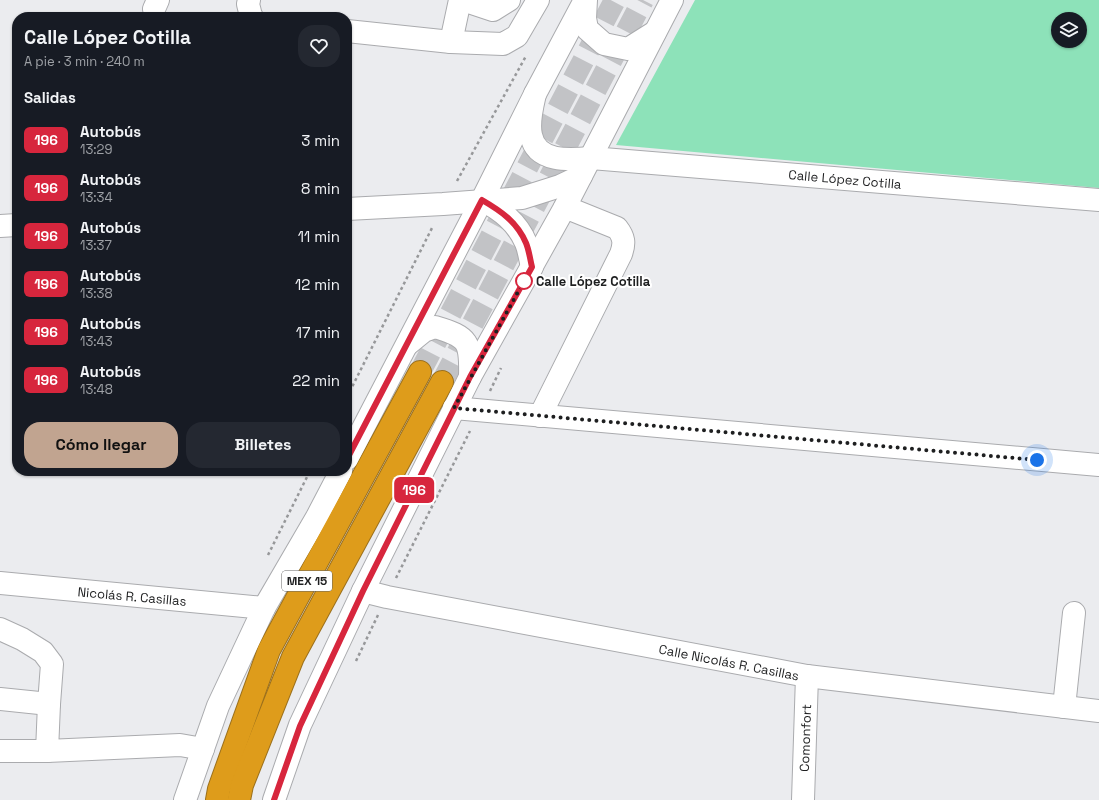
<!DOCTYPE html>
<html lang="es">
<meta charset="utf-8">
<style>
body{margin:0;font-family:"Space Grotesk",sans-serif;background:#242831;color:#f1f3f6;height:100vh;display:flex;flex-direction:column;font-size:15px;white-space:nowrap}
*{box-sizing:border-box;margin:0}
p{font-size:13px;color:#9ea1a6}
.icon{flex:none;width:22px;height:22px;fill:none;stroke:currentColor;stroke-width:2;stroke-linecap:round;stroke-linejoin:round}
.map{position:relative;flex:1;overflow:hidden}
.drawer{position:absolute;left:12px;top:12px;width:340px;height:464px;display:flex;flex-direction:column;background:#171b24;border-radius:16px;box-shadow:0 1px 3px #0004}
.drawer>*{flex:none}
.badge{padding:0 8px;border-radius:6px;font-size:14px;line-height:26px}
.fabs{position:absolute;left:1051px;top:12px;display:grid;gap:8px}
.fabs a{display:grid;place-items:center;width:36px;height:36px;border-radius:50%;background:#171b24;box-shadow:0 1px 3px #0004;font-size:20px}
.you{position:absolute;width:20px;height:20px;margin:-10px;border:3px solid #fff;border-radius:50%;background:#1a73e8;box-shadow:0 0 0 6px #1a73e833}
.map>.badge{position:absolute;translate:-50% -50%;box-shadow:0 0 0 2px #fff}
h2{padding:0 12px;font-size:15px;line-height:36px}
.round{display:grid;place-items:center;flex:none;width:42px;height:42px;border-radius:16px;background:#242831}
.headline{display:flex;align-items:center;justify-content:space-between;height:68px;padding:0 12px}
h1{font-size:19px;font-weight:700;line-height:30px}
.action{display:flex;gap:8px;margin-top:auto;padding:8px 12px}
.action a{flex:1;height:46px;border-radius:16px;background:#c1a490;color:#111;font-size:16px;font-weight:700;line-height:46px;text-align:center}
.action a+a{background:#242831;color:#f1f3f6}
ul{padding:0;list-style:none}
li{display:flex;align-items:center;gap:12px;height:48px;padding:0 12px}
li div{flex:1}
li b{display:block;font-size:15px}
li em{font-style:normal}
li .badge{min-width:44px;font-weight:700;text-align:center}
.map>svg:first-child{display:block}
.green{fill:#8de2b9;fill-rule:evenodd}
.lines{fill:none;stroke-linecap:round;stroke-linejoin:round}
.highway-tunnel{stroke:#c2c3c6;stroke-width:22;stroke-dasharray:22 11;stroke-linecap:butt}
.minor-casing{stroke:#aaabae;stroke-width:24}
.highway-casing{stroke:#9b701d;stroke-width:24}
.path{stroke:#97989a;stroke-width:2.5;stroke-dasharray:3 3;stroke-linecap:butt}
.minor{stroke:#fff;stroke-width:22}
.highway{stroke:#de9c1b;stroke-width:22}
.line-casing{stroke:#fff;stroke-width:9}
.line{stroke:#d7263d;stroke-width:6}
.walk{stroke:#1e1f20;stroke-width:4;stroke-dasharray:0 7.2}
.stop-dot{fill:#fff;stroke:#d7263d;stroke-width:2}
.labels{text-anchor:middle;stroke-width:4;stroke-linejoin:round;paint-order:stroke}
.shield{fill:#fff;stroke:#626263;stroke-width:1}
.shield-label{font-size:12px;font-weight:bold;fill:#1e1f20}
.street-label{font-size:13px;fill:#1e1f20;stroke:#fff}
.stop-label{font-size:13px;font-weight:bold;fill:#1e1f20;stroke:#fff;text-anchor:start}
</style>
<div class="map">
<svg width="1099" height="800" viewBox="0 0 1099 800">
<rect width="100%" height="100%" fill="#ebecef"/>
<path class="green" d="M 695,0 L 1099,0 L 1099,188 L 616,145 ZM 1058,19 L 1080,19 L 1080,41 L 1058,41 Z"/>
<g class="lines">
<g class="highway-tunnel">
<polyline points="420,372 615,0"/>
<polyline points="442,382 643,0"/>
</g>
<defs>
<g id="minor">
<polyline points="249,0 248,4 251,16 252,17"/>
<polyline points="463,0 493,10 509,0"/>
<polyline points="586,0 585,18 587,29 604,44 628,49 655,32"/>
<polyline points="154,9 158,0"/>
<polyline points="347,31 451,42 503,44 517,36 538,0"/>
<polyline points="451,42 460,0"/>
<path d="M 535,94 C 532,107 528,122 531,135 C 536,163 570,160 591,158 L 1099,200"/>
<path d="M 482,200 C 501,210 517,222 526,243 C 529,250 530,259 532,267"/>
<polyline points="347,209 443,204 522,198 560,186 581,176"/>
<polyline points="0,226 17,225"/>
<path d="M 408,344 L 424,331 L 435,327 C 469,337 471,342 470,377"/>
<polyline points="454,408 1099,465"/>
<path d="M 540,416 L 621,254 C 625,243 624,237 617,228 L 565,207"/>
<polyline points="347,459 482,200 535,94 585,0"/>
<polyline points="0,583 264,608"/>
<polyline points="363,591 387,597 807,676 1099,711"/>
<polyline points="0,629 22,639 43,652 52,664 49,704 47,751 180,745 203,749"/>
<polyline points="0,699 49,704"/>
<polyline points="1064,707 1074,613"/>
<polyline points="0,751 47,751"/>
<polyline points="185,800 218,706 264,608 317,517 341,471"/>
<polyline points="274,800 300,725 363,591 470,377 565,207 672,0"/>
<polyline points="803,800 807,676"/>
</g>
<g id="highway">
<polyline points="217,800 219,789 269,650 420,372"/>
<polyline points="239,800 242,785 293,657 442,382"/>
</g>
</defs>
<use href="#minor" class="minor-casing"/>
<use href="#highway" class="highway-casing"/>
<g class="path">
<polyline points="457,181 526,56"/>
<polyline points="490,391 501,368"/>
<polyline points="347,397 433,226"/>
<polyline points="268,555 310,471"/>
<polyline points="396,578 470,431"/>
<polyline points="356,661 378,615"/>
</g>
<use href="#minor" class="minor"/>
<use href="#highway" class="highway"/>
</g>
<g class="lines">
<defs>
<path id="line" d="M 274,800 L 300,726 L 363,591 L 470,377 L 532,267 C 530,259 529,250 526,243 C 517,222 501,211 482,200 L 347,459"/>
</defs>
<use href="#line" class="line-casing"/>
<use href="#line" class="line"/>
<polyline class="walk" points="524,281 454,408 1037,460"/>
</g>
<circle class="stop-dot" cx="524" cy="281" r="8"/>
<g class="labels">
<rect class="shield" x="282" y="571" width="50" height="20" rx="3"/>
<g class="shield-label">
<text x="307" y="585">MEX 15</text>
</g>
<g class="street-label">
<text transform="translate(845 179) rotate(5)" y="5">Calle López Cotilla</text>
<text transform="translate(132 596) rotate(5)" y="5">Nicolás R. Casillas</text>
<text transform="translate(729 662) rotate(11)" y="5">Calle Nicolás R. Casillas</text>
<text transform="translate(805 738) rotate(-88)" y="5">Comonfort</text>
</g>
<g class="stop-label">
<text x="536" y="286">Calle López Cotilla</text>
</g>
</g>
</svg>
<div class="fabs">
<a><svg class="icon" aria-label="layers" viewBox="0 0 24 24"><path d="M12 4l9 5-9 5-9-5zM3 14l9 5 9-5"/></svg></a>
</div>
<div class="you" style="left:1037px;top:460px"></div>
<b class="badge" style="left:414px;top:490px;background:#d7263d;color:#fff">196</b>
<section class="drawer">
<div class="headline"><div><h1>Calle López Cotilla</h1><p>A pie · 3 min · 240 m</p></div><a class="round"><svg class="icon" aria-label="heart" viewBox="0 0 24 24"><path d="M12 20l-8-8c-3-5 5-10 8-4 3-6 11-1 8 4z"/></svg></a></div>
<h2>Salidas</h2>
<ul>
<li><span class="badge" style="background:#d7263d;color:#fff">196</span><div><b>Autobús</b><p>13:29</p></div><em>3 min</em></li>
<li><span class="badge" style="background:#d7263d;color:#fff">196</span><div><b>Autobús</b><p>13:34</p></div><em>8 min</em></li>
<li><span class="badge" style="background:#d7263d;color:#fff">196</span><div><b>Autobús</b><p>13:37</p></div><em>11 min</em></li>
<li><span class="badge" style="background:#d7263d;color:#fff">196</span><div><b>Autobús</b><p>13:38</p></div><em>12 min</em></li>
<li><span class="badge" style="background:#d7263d;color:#fff">196</span><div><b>Autobús</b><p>13:43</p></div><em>17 min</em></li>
<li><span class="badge" style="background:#d7263d;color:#fff">196</span><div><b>Autobús</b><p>13:48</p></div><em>22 min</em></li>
</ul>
<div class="action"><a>Cómo llegar</a><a>Billetes</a></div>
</section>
</div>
